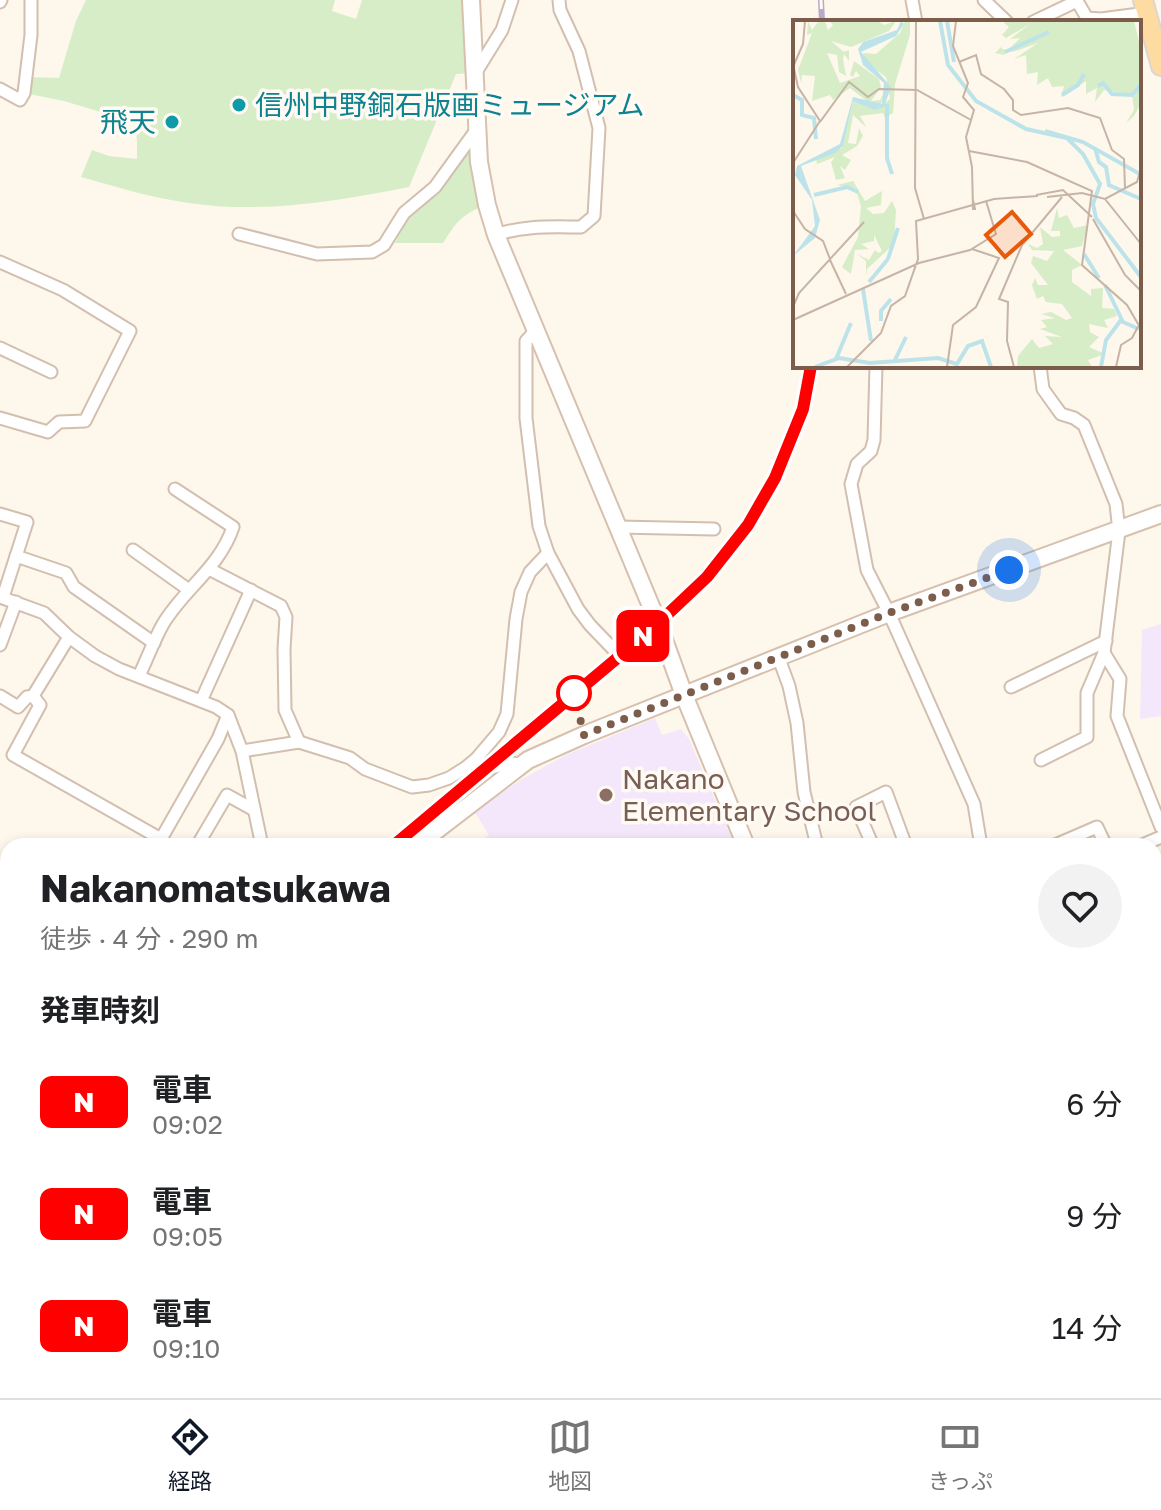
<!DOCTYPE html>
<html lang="ja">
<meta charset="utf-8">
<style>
body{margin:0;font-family:"Golos Text","Noto Sans JP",sans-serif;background:#f2f2f2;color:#202124;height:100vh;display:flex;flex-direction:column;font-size:30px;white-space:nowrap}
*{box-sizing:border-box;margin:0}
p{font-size:26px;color:#757577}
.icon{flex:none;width:44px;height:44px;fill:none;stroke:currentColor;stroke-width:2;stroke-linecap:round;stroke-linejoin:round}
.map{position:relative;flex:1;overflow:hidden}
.side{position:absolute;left:0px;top:838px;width:1162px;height:560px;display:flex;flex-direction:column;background:#fff;border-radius:24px 24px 0 0;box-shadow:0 4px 12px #0003}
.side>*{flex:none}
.badge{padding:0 16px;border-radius:12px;font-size:28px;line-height:52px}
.you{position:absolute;width:40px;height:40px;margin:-20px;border:6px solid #fff;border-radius:50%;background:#1a73e8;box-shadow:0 0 0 12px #1a73e833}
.map>.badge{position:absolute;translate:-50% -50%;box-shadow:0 0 0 4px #fff}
h2{padding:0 40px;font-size:30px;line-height:72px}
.round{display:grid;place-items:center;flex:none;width:84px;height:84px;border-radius:42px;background:#f2f2f2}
.headline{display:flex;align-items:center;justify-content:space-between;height:136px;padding:0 40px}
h1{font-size:38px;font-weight:700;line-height:60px}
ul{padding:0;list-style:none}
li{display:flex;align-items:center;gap:24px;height:112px;padding:0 40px}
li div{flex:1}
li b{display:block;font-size:30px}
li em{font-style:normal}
li .badge{min-width:88px;font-weight:700;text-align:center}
.tab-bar{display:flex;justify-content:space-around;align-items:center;height:112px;border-top:2px solid #e0e0e0;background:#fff;font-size:22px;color:#757577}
.tab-bar a{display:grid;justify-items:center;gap:4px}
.tab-bar .selected{color:#111827}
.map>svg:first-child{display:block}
.education{fill:#f4e7fb}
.green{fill:#d7edc7}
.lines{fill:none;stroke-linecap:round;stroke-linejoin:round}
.street-casing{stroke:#d2bfaf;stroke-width:15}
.secondary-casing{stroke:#d7c1ae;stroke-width:20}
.primary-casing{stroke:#ddd5d0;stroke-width:22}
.street{stroke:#fff;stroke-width:11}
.secondary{stroke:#fff;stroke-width:16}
.primary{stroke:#fedca1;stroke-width:18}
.rail-casing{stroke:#baa7ca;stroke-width:6}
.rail{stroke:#fffaf3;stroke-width:3;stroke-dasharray:9;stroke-linecap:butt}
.line-casing{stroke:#fff;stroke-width:18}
.line{stroke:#f00;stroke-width:12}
.walk{stroke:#7c5d4b;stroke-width:8;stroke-dasharray:0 14.4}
.culture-dot{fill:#0f9aa8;stroke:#fffaf3;stroke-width:3}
.stop-dot{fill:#fff;stroke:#f00;stroke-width:4}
.education-dot{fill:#8d6e63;stroke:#fffaf3;stroke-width:3}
.labels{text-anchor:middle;stroke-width:7;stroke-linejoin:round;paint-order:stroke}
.culture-label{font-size:28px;fill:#0d838f;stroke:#fffaf3;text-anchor:start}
.education-label{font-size:28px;fill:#785e54;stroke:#fffaf3;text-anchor:start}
.inset-river{fill:none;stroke:#bde3ea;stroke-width:4}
.inset-road{fill:none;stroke:#c6b4a6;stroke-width:2}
.view{fill:#e8590c;fill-opacity:0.15;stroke:#e8590c;stroke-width:4}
.inset-edge{fill:none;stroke:#7c5d4b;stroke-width:4}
</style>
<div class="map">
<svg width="1161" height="1398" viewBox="0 0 1161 1398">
<rect width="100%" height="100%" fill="#fef7eb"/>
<g class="education">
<polygon points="1161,624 1161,716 1140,719 1142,630"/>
<polygon points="655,718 662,735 681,729 689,739 735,846 473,846 489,835 474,811 524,778 566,755"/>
</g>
<g class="green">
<path d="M 86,0 L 335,0 L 332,11 L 356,19 L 362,0 L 471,0 L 476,73 L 456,74 L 409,187 C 337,201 263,214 189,203 C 152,198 117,187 81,177 L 92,150 L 109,156 L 137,159 L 137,140 L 134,122 L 64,101 L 24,93 L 27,77 L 59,78 L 76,21 Z"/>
<path d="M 468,153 L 470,153 L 478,208 C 459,217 454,226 443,243 L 395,243 L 409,217 L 439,190 Z"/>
<polygon points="8,1052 8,1131 0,1125 0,1061"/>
</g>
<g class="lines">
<defs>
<g id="street">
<polyline points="912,0 916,22"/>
<polyline points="984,0 1007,22"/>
<polyline points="0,2 1,0"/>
<polyline points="1033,22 1077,1 1087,18 1101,19 1147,13"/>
<polyline points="476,72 502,30 512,0"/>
<polyline points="0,89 20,100 24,93 31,35 31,0"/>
<polyline points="239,234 317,254 372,252 384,245 404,213 435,187 477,129"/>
<path d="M 496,235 C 524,225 552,227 581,227 L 594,216 L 599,128 L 579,51 L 560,10 L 559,0"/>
<polyline points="0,262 63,290 130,331 85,421 59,422 48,432 0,418"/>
<polyline points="536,330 526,341 526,418 539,526 548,553 578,609 590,625 615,651"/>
<polyline points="0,348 51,372"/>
<polyline points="876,366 874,440 871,451 857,464 851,484 867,570 889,613 974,804 981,846"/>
<polyline points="1040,366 1043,389 1053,403 1061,414 1074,418 1084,425 1116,504 1119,531 1104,653 1087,693 1087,737 1041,760"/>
<polyline points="0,514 27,522 3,597"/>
<polyline points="618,527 714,529"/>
<polyline points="133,550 189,590"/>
<polyline points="16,556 66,573 74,587 154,643"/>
<polyline points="209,569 281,606 286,617 284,649 285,710 299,742"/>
<polyline points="0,597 44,613 69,637 95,656 119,669 216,707 228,715 242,751 262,846"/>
<polyline points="69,637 33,696 40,705 13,755 161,839 218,739 228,715"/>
<polyline points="0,645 16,602"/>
<polyline points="1104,653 1120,679 1117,716 1161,827"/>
<polyline points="778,656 789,686 797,723 804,792 817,846"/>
<path d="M 139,676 C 147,659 154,640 163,624 C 184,589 220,567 233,527 L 175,489"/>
<polyline points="1011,687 1106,641"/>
<polyline points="0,696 18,707 27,697 33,696"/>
<polyline points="201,701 251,590"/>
<polyline points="242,751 299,742 350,758 365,769 412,787 429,785 449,778 465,768 476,759 499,732 507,714 516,619 521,592 530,572 548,553"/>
<polyline points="476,759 491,768 512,763 520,764"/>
<polyline points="197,846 227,795 254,810"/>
<polyline points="873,846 856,807 886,792 906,846"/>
<polyline points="1053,846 1097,827 1106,846"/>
<polyline points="1140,846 1161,837"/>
<polyline points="0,960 8,946"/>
<polyline points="1154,967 1161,965"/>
<polyline points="1154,1093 1161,1091"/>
<polyline points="1154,1144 1161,1165"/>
<polyline points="0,1195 8,1201"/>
<polyline points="648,1390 652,1398"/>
<polyline points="831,1390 834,1398"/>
<polyline points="316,1398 350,1390"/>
</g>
<g id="secondary">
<polyline points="471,0 479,162 487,205 496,235 658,623 684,695 746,846"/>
<polyline points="416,846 528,760 584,735 889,613 1161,514"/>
<polyline points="1154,1215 1161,1213"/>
<polyline points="368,1390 369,1398"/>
<polyline points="958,1390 962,1398"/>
<polyline points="698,1398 715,1390"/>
</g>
<g id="primary">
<polyline points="1143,0 1161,66"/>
<polyline points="0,969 8,973"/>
<polyline points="135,1398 137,1390"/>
</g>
</defs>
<use href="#street" class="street-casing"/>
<use href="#secondary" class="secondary-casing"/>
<use href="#primary" class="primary-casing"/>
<use href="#street" class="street"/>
<use href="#secondary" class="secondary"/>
<use href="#primary" class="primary"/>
<defs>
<g id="rail">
<polyline points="821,0 822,22"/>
<polyline points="393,846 652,629 707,577 748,525 775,478 803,409 811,366"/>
<polyline points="44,1398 46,1390"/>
</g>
</defs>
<use href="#rail" class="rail-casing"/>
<use href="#rail" class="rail"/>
</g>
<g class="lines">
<defs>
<polyline id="line" points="393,846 652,629 707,577 748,525 775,478 803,409 811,366"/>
</defs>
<use href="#line" class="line-casing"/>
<use href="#line" class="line"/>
<polyline class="walk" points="574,693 584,735 889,613 1009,570"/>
</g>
<g class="culture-dot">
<circle cx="239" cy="105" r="8"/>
<circle cx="172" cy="122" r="8"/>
</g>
<circle class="stop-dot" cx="574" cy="693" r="16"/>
<circle class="education-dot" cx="606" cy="795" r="8"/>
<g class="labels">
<g class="culture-label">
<text x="255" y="115">信州中野銅石版画ミュージアム</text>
<text x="156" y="132" text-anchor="end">飛天</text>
</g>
<g class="education-label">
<text x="622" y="789">Nakano<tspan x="622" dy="32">Elementary School</tspan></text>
</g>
</g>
<g transform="translate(793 20)">
<rect width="348" height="348" fill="#fef7eb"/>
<path d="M 15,1 L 19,10 L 26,1 L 32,1 L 35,10 L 40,5 L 36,1 L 85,1 L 91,5 L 103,1 L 96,11 L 58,27 L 38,21 L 51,32 L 56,30 L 56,41 L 51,34 L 50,39 L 53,56 L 46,52 L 44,35 L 34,33 L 47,63 L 67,56 L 63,51 L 60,57 L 57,55 L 61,41 L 86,59 L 88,67 L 78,81 L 87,80 L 93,69 L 88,84 L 79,85 L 57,68 L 40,80 L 37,75 L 19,81 L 22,56 L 9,55 L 8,63 L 5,50 L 19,13 L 14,15 ZM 112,1 L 117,1 L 117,15 L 102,64 L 100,93 L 92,98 L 90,93 L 67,96 L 74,108 L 60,95 L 55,123 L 63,124 L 66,108 L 70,116 L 64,126 L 49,135 L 58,140 L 52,150 L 47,146 L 52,158 L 43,160 L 38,142 L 42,137 L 24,144 L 23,139 L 49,128 L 60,81 L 85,89 L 97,79 L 93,57 L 73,42 L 70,33 L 83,34 L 107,13 ZM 209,1 L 341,1 L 348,30 L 348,83 L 341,96 L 333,103 L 341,90 L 339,75 L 311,70 L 302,82 L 304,68 L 293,74 L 293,61 L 268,77 L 271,66 L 259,67 L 255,58 L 244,65 L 245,52 L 234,54 L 233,35 L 221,39 L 245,23 L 223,31 L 217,32 L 230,25 L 217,28 L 211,35 L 202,33 L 211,24 L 208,28 L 214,31 L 227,18 L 217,19 L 237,4 L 213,18 L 209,15 L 216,7 ZM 60,161 L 72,181 L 89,171 L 88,185 L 73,188 L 80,194 L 91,193 L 99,181 L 103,190 L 101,224 L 74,249 L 73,256 L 73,241 L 64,234 L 76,240 L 82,230 L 85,233 L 89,231 L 81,215 L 81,221 L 68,224 L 76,229 L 62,230 L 58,254 L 49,247 L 65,217 L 68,186 L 62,168 L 44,165 ZM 264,188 L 266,198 L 274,195 L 281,208 L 295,205 L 289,226 L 270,230 L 289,245 L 279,250 L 279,262 L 298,276 L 298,269 L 310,268 L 309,288 L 321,289 L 324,296 L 311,300 L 315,308 L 296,304 L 297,312 L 306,317 L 296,327 L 312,334 L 295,340 L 299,347 L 224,347 L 225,336 L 239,319 L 246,328 L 260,324 L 252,316 L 269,317 L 247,309 L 254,307 L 248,300 L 262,298 L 248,294 L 258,292 L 251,288 L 273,300 L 279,298 L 269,284 L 253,282 L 250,276 L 244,279 L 239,265 L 242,258 L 245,265 L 255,265 L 238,243 L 240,236 L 254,241 L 261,231 L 239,230 L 235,224 L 244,228 L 250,224 L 247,207 L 259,217 L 267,216 L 267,211 L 258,211 Z" fill="#d7edc7"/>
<path d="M 108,1 L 111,4 L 103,16 L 68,32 L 98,67 L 91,87 L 82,90 L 60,81 L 50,126 L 42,133 L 8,146 L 27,200 L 22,218 L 0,236 L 22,206 L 19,180 L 2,155 L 4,146 L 47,124 L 60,77 L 89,84 L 91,63 L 70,45 L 65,29 L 70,22 L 104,10 Z" fill="#bde3ea"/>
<path class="inset-river" d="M 147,1 L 155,45 L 183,81 L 233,109 L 274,118 L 290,134 L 307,164 L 300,184 L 303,198 L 348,257M 154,1 L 161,42M 212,32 L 256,12M 305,66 L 310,63 L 319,74 L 339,75 L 346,67 L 348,73M 0,75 L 9,80 L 9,95 L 21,98 L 23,119M 269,75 L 285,65 L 291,54M 94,84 L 94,138 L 99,154M 252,111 L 290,122 L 347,154M 302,128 L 306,142 L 313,147 L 316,165 L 348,179M 21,175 L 54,167 L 65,172M 291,234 L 306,258M 95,239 L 105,208M 76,262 L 95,239M 312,265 L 330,302 L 346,309M 70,269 L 78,321M 88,301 L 88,291 L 98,279M 43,339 L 58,303M 101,342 L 113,317M 22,347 L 46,338 L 77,343 L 145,338 L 164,344 L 175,326 L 189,321 L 198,347M 308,347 L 313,320 L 328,300"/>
<path class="inset-road" d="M 123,1 L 122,168 L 131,199M 163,1 L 160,26 L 175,63 L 170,77 L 181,90 L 173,117 L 179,147 L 180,189 L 182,189 L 180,180M 166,42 L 183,35 L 188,54 L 211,69 L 220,80 L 220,90 L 228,95 L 275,88 L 307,98 L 319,130 L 331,139 L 332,168M 0,44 L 5,67 L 27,101 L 0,143M 0,47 L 10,24 L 12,1M 27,102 L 56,62 L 75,77 L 86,69 L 124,70 L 178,100M 176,131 L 234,142 L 299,171 L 289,245 L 334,285 L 348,309M 243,175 L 270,170 L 299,197M 254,177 L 289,173 L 312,179 L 344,162 L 348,148M 312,179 L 348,224M 0,191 L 12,209 L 30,221 L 37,239M 300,199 L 332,255 L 348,271M 37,240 L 53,274M 0,287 L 6,273 L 71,202M 0,300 L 126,243 L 177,230 L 203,214 L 193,181M 54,347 L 88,313 L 98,286 L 112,276 L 125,239 L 123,201 L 201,179 L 245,176M 154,347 L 160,305 L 183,287 L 206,238 L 179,229M 221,347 L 214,321 L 215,282 L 206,279 L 229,225 L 269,177M 323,347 L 328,325 L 339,318 L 348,301"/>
<path class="view" d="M 219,192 L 238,214 L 212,237 L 193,215 Z"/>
<rect width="348" height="348" class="inset-edge"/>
</g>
</svg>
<div class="you" style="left:1009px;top:570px"></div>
<b class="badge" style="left:643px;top:636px;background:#f00;color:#fff">N</b>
<section class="side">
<div class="headline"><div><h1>Nakanomatsukawa</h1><p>徒歩 · 4 分 · 290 m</p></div><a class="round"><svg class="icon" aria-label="heart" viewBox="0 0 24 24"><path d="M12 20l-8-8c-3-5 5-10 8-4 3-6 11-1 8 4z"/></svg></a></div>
<h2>発車時刻</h2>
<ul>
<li><span class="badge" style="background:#f00;color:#fff">N</span><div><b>電車</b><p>09:02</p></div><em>6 分</em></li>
<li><span class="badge" style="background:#f00;color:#fff">N</span><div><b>電車</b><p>09:05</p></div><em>9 分</em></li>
<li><span class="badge" style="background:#f00;color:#fff">N</span><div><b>電車</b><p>09:10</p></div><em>14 分</em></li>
</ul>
</section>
</div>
<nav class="tab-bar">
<a class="selected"><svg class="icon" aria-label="directions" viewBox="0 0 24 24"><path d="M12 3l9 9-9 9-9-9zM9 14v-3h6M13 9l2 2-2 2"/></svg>経路</a>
<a><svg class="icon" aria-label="map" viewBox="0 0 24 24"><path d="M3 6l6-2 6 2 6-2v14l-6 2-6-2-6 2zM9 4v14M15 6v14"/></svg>地図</a>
<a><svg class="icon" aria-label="tickets" viewBox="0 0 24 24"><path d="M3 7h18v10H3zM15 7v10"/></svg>きっぷ</a>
</nav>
